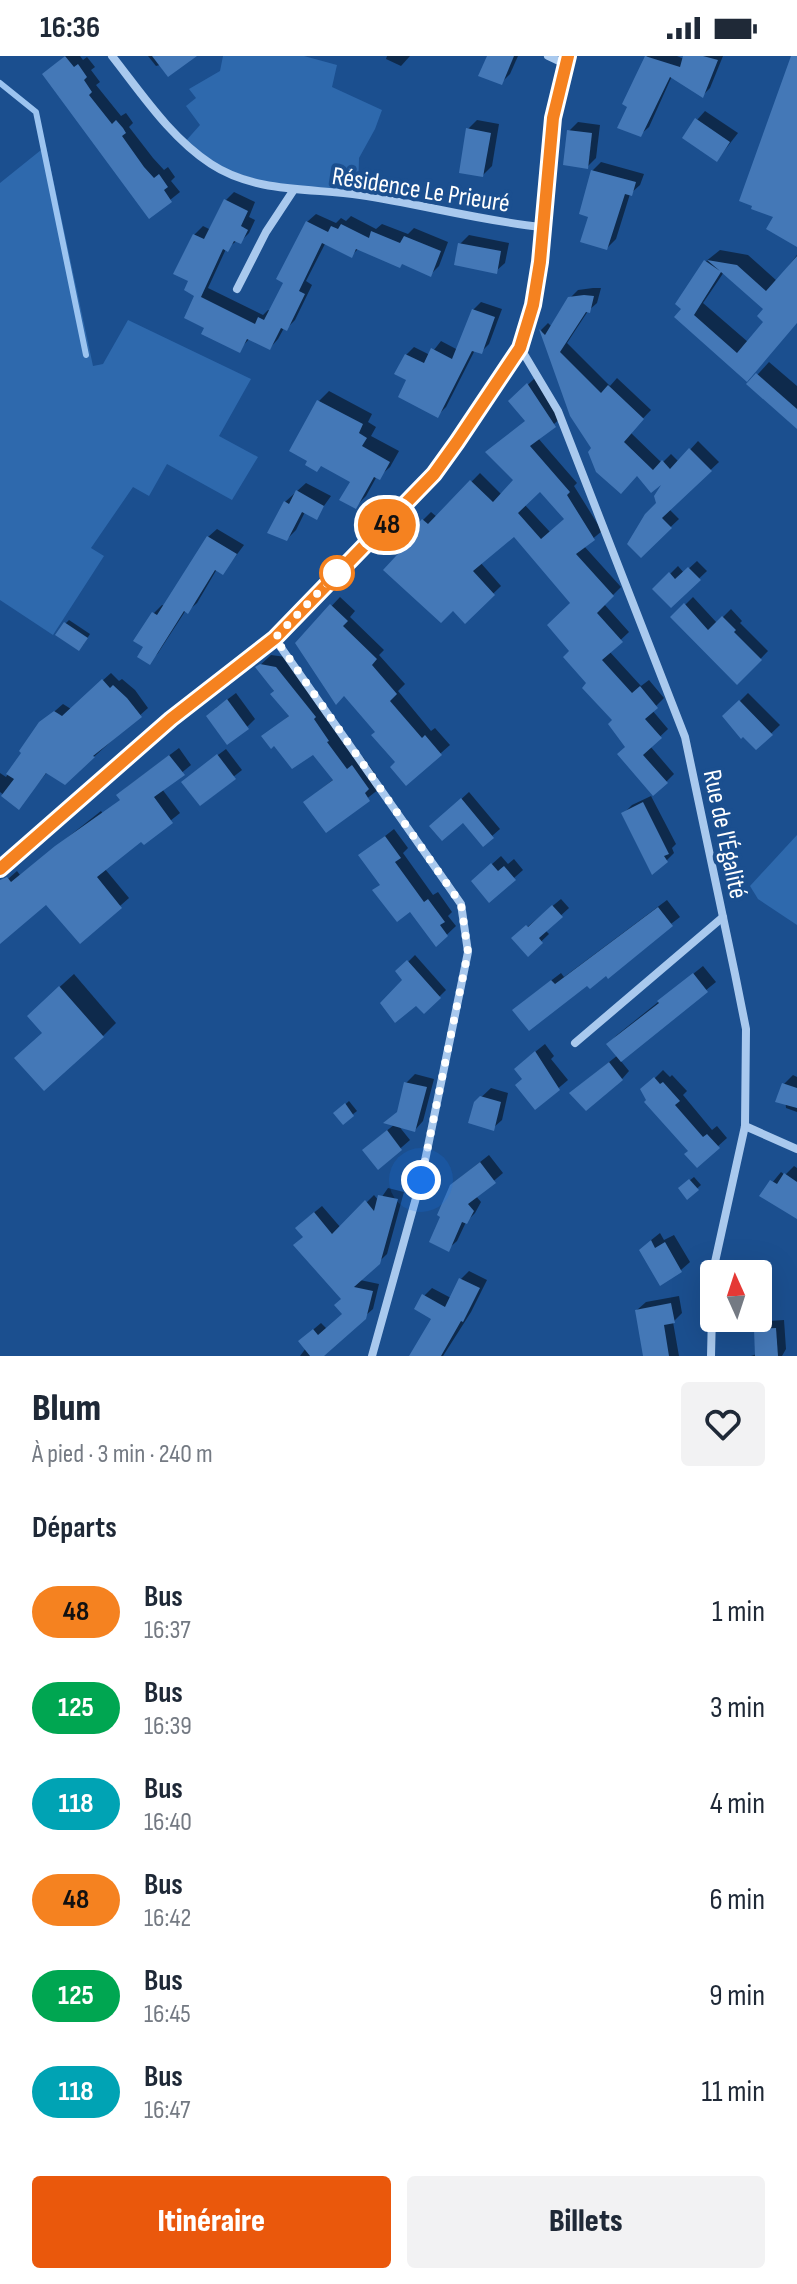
<!DOCTYPE html>
<html lang="fr">
<meta charset="utf-8">
<style>
body{margin:0;font-family:"Sofia Sans Condensed",sans-serif;background:#f2f2f3;color:#1f2937;height:100vh;display:flex;flex-direction:column;font-size:30px;white-space:nowrap}
*{box-sizing:border-box;margin:0}
p{font-size:26px;color:#747a83}
.icon{flex:none;width:44px;height:44px;fill:none;stroke:currentColor;stroke-width:2;stroke-linecap:round;stroke-linejoin:round}
.map{position:relative;height:1300px;overflow:hidden}
.sheet{display:flex;flex-direction:column;background:#fff;flex:1}
.sheet>*{flex:none}
.badge{padding:0 16px;border-radius:26px;font-size:28px;line-height:52px}
.needle{width:52px;rotate:357deg}
.controls{position:absolute;left:700px;top:1204px;display:grid;gap:16px}
.controls a{display:grid;place-items:center;width:72px;height:72px;border-radius:8px;background:#fff;box-shadow:0 8px 32px #0002;font-size:40px}
.you{position:absolute;width:40px;height:40px;margin:-20px;border:6px solid #fff;border-radius:50%;background:#1a73e8;box-shadow:0 0 0 12px #1a73e833}
.map>.badge{position:absolute;translate:-50% -50%;box-shadow:0 0 0 4px #fff}
h2{padding:0 32px;font-size:30px;line-height:72px}
.round{display:grid;place-items:center;flex:none;width:84px;height:84px;border-radius:8px;background:#f2f2f3}
.headline{display:flex;align-items:center;justify-content:space-between;height:136px;padding:0 32px}
h1{font-size:38px;font-weight:800;line-height:60px}
.primary-button{display:flex;gap:16px;margin-top:auto;padding:16px 32px}
.primary-button a{flex:1;height:92px;border-radius:8px;background:#ea580c;color:#fff;font-size:32px;font-weight:800;line-height:92px;text-align:center}
.primary-button a+a{background:#f2f2f3;color:#1f2937}
ul{padding:0;list-style:none}
li{display:flex;align-items:center;gap:24px;height:96px;padding:0 32px}
li div{flex:1}
li b{display:block;font-size:30px}
li em{font-style:normal}
li .badge{min-width:88px;font-weight:700;text-align:center}
.status{display:flex;justify-content:space-between;align-items:center;height:56px;padding:0 40px;background:#fff;direction:ltr}
.status svg{height:22px;fill:currentColor}
.map>svg:first-child{display:block}
.green{fill:#2e69ad}
.shadow{fill:#0007;fill-rule:evenodd}
.lines{fill:none;stroke-linecap:round;stroke-linejoin:round}
.stream{stroke:#9cc4f0;stroke-width:6}
.building{fill:#4478b7;fill-rule:evenodd}
.street{stroke:#a9c9ee;stroke-width:8}
.secondary{stroke:#d6e6fa;stroke-width:16}
.line-casing{stroke:#fff;stroke-width:18}
.line{stroke:#f58220;stroke-width:12}
.walk{stroke:#fff;stroke-width:8;stroke-dasharray:0 14.4}
.stop-dot{fill:#fff;stroke:#f58220;stroke-width:4}
.labels{text-anchor:middle;stroke-width:8;stroke-linejoin:round;paint-order:stroke}
.street-label{font-size:26px;fill:#fff;stroke:#1b4f8f}
</style>
<div class="status"><b>16:36</b><svg viewBox="0 0 49 12"><path d="M0 12V9h3v3zM5 12V6h3v6zM10 12V3h3v9zM15 12V0h3v12zM26 1h20v11H26zM47 4h2v5h-2z"/></svg></div>
<div class="map">
<svg width="797" height="1300" viewBox="0 0 797 1300">
<rect width="100%" height="100%" fill="#1b4f8f"/>
<g class="green">
<polygon points="223,0 304,0 337,9 332,31 382,54 375,73 359,102 358,139 293,135 214,110 184,87 200,69 186,50 196,42 189,33 220,15"/>
<polygon points="46,90 93,310 103,308 128,264 251,323 219,380 258,401 232,444 167,408 149,440 133,431 91,492 104,500 53,579 0,544 0,127"/>
<polygon points="797,779 797,869 758,843 750,830"/>
</g>
<g class="shadow">
<polygon points="65,0 80,0 83,4 87,1 95,11 91,14 100,26 96,29 121,60 126,57 131,64 133,67 129,71 153,102 164,114 168,111 175,121 171,125 180,136 150,160 44,18"/>
<polygon points="148,0 193,0 156,10"/>
<polygon points="387,0 410,0 401,10 386,3"/>
<polygon points="489,0 518,0 510,18 501,27"/>
<polygon points="647,0 677,0 684,3 685,0 723,0 710,32 703,39 672,20 649,71 641,78 630,50 625,47"/>
<polygon points="705,55 738,77 717,104 697,64"/>
<polygon points="477,64 499,68 492,110 483,119 468,73"/>
<polygon points="578,66 600,69 596,102 587,111 569,75"/>
<polygon points="601,106 644,118 640,129 630,138 616,183 607,192 592,115"/>
<polygon points="234,136 255,146 249,161 255,164 249,177 240,186 238,184 226,193 208,232 263,259 268,254 271,255 285,226 307,166 316,158 336,167 341,162 346,165 351,160 376,173 382,168 408,178 414,172 448,186 439,210 431,218 359,192 351,200 326,186 306,225 312,229 295,264 286,273 284,272 278,283 270,292 250,282 239,294 207,271 190,224 194,179 203,170 211,174 226,144"/>
<polygon points="469,179 509,187 505,207 496,215 460,188"/>
<path d="M 720,194 L 748,199 L 777,225 L 797,199 L 797,266 L 747,323 L 683,253 L 705,206 ZM 724,216 L 766,253 L 766,266 L 748,286 L 703,247 Z"/>
<polygon points="593,232 601,232 597,247 588,255 567,287 610,330 617,322 651,354 630,376 662,407 671,398 679,406 698,385 719,406 669,453 679,463 641,499 667,422 638,418 593,392 572,359 541,274 548,267 552,271 570,242 578,234"/>
<polygon points="481,246 502,253 489,288 481,296 475,294 446,351 438,359 409,323 406,299 414,291 430,299 441,285 458,294 473,254"/>
<polygon points="769,306 797,330 797,372 749,328"/>
<path d="M 536,321 L 562,361 L 538,382 L 577,427 L 574,430 L 602,475 L 584,490 L 621,531 L 604,548 L 629,576 L 609,595 L 641,630 L 649,624 L 664,642 L 652,654 L 668,673 L 650,690 L 674,718 L 666,726 L 627,691 L 614,664 L 589,627 L 572,594 L 573,547 L 514,478 L 480,506 L 501,530 L 465,565 L 410,487 L 423,464 L 431,456 L 437,461 L 480,417 L 502,439 L 516,424 L 526,364 L 511,345 ZM 541,434 L 566,462 L 550,476 L 524,448 Z"/>
<polygon points="329,335 372,358 368,366 376,371 371,380 399,395 390,411 379,421 377,420 366,440 356,450 353,425 319,345"/>
<polygon points="306,427 331,440 316,461 305,456 296,474 287,483 285,446"/>
<polygon points="217,473 244,489 223,517 217,513 197,547 188,555 186,554 158,597 150,606 154,557 162,549 165,550 208,481"/>
<polygon points="697,505 707,515 671,549 655,533 678,510 684,517"/>
<polygon points="340,541 355,555 350,561 384,594 379,599 405,628 398,635 431,675 435,672 450,689 407,727 397,706 377,675 297,587"/>
<polygon points="693,541 717,567 731,553 742,565 740,567 768,595 737,627 673,561"/>
<polygon points="69,564 90,578 83,589 65,568"/>
<polygon points="271,599 286,601 358,705 363,701 378,722 374,726 379,733 327,774 316,737 334,723 314,696 275,688 264,680 290,659 258,611"/>
<polygon points="111,617 119,625 122,623 135,634 148,652 65,727 48,715 19,751 0,736 0,717 6,721 41,667 63,648 71,653"/>
<polygon points="236,637 255,663 247,671 216,652"/>
<polygon points="748,637 780,669 756,692 725,660"/>
<polygon points="179,692 191,709 162,733 180,757 144,786 142,783 105,813 129,842 80,885 46,846 0,885 0,830 17,815 20,819 101,755 103,758 122,743 119,739 127,731"/>
<polygon points="226,693 242,714 200,747 191,719"/>
<polygon points="469,736 500,773 492,780 463,764 432,770"/>
<polygon points="651,740 676,788 672,792 674,797 666,805 624,757 632,749"/>
<polygon points="394,773 408,792 403,797 433,839 438,836 452,856 448,860 456,870 437,888 410,854 381,828 361,799"/>
<polygon points="501,800 508,808 514,803 523,814 514,822 482,817"/>
<polygon points="561,843 569,852 545,874 549,878 528,898 514,882"/>
<polygon points="667,844 680,861 607,917 587,927 523,946 561,917 564,921"/>
<polygon points="415,899 446,934 424,956 398,916"/>
<polygon points="703,910 716,926 620,1004 629,1015 622,1023 579,1030 618,999 608,988 617,979"/>
<polygon points="74,918 116,967 103,980 44,977 43,946"/>
<polygon points="545,988 554,1000 551,1003 568,1024 535,1052 524,1022 525,1004"/>
<polygon points="663,1014 670,1021 672,1019 687,1035 683,1039 712,1074 717,1070 727,1082 697,1109 691,1095 643,1034"/>
<polygon points="415,1018 434,1023 423,1065 415,1074 398,1069 410,1084 379,1111 374,1085 395,1068 406,1027"/>
<polygon points="793,1019 797,1021 797,1056 786,1052 784,1028"/>
<polygon points="491,1032 508,1037 502,1064 493,1072 475,1047"/>
<polygon points="349,1045 357,1055 343,1066 336,1057"/>
<polygon points="489,1099 503,1117 476,1140 481,1146 475,1157 466,1166 457,1185 448,1193 461,1121"/>
<polygon points="794,1110 797,1112 797,1160 762,1139 781,1116 785,1119"/>
<polygon points="694,1121 701,1129 687,1141 684,1129"/>
<polygon points="388,1132 404,1136 387,1198 360,1224 379,1228 373,1253 319,1300 300,1300 306,1292 308,1278 321,1267 327,1273 344,1258 343,1242 305,1180 305,1164 322,1150 341,1172 374,1139 379,1145"/>
<polygon points="660,1177 664,1184 674,1179 690,1206 681,1214 660,1227 650,1185"/>
<polygon points="469,1215 487,1224 471,1256 443,1300 416,1300 434,1262 424,1240 432,1232 451,1242 461,1223"/>
<polygon points="768,1226 769,1265 784,1264 786,1293 782,1300 751,1300 757,1298 756,1274 761,1270 744,1270 743,1262 758,1262 758,1227"/>
<polygon points="679,1240 682,1257 673,1266 679,1300 644,1300 637,1254 646,1246"/>
</g>
<g class="lines">
<polyline class="stream" points="0,27 36,56 86,299"/>
</g>
<g class="building">
<polygon points="65,0 74,11 78,8 87,21 84,24 92,36 89,39 112,68 116,64 123,72 126,77 122,80 144,111 154,122 159,118 168,131 164,134 172,146 149,163 42,18"/>
<polygon points="152,0 197,0 168,21"/>
<polygon points="487,0 514,0 502,29 478,20"/>
<polygon points="645,0 680,11 683,0 703,0 718,4 703,42 670,21 641,81 617,72 627,51 622,48"/>
<polygon points="791,0 797,0 797,191 766,173 773,161 751,153 752,150 739,145"/>
<polygon points="695,62 730,86 717,106 682,82"/>
<polygon points="466,72 491,77 483,121 459,117"/>
<polygon points="567,74 592,77 588,113 563,109"/>
<polygon points="591,114 636,126 632,140 625,138 607,194 580,186 588,161 579,158"/>
<polygon points="224,143 248,155 241,170 248,174 241,188 234,185 228,196 223,193 201,241 255,268 258,261 264,264 283,227 276,223 306,165 328,176 331,170 338,173 341,168 369,182 371,175 400,187 404,180 441,195 431,221 402,208 400,212 356,193 352,202 322,187 299,235 305,238 287,275 281,272 270,294 247,283 240,297 201,278 204,272 184,262 194,240 184,234 188,225 173,218 193,178 204,183"/>
<polygon points="458,187 501,195 497,218 454,209"/>
<path d="M 797,200 L 797,267 L 747,326 L 674,261 L 681,253 L 675,248 L 704,204 L 720,215 L 707,204 L 737,209 L 766,235 ZM 721,216 L 763,253 L 757,260 L 763,266 L 737,297 L 694,259 Z"/>
<polygon points="584,239 594,240 590,257 586,256 560,296 601,337 608,329 644,363 624,386 653,414 662,404 670,413 689,392 712,415 662,462 672,472 641,502 627,488 645,458 656,447 654,440 661,429 651,437 637,420 621,438 596,416 588,396 591,392 570,360 539,273 545,279 568,241"/>
<polygon points="472,253 495,261 482,298 472,295 438,362 398,341 406,324 394,318 405,298 424,307 431,292 452,303"/>
<polygon points="756,317 797,353 797,373 746,328"/>
<path d="M 527,327 L 556,371 L 530,390 L 570,436 L 567,439 L 595,484 L 576,498 L 614,540 L 597,557 L 623,586 L 602,604 L 632,637 L 640,630 L 658,652 L 645,663 L 662,682 L 643,699 L 668,727 L 653,740 L 617,698 L 625,691 L 608,668 L 612,664 L 582,632 L 586,627 L 563,601 L 569,595 L 547,569 L 570,547 L 514,481 L 473,515 L 495,539 L 465,568 L 453,555 L 441,567 L 383,514 L 408,487 L 403,483 L 422,463 L 428,468 L 470,424 L 493,446 L 513,424 L 485,396 L 525,365 L 508,345 ZM 540,436 L 564,463 L 541,483 L 518,457 Z"/>
<polygon points="317,344 363,368 359,377 367,382 362,390 390,406 380,424 374,421 356,453 339,444 350,426 321,410 317,416 305,409 307,405 289,395"/>
<polygon points="296,434 324,450 317,464 302,456 287,485 267,477 284,445 289,448"/>
<polygon points="207,480 237,498 223,519 215,514 188,558 184,555 150,609 137,601 143,591 133,585 152,556 157,559"/>
<polygon points="688,511 701,524 671,552 652,533 669,516 675,523"/>
<polygon points="684,547 708,574 722,560 736,574 734,576 762,604 737,629 670,561"/>
<polygon points="330,548 348,565 343,570 377,603 372,609 397,638 390,645 422,682 425,679 442,699 406,730 390,711 395,706 371,679 375,676 344,640 336,649 295,587"/>
<polygon points="64,566 88,582 79,595 55,579"/>
<polygon points="260,608 276,611 316,661 314,663 329,685 327,686 347,713 352,709 369,733 365,737 370,745 326,777 303,746 333,724 313,699 292,713 274,690 271,693 261,680 289,660 270,638 274,635 255,611"/>
<polygon points="102,623 110,632 113,629 127,642 142,661 93,700 95,701 65,729 46,717 19,754 1,740 14,723 6,718 21,697 19,695 39,666 54,655 62,660"/>
<polygon points="227,643 249,673 227,689 206,660"/>
<polygon points="739,644 773,679 756,694 743,681 741,683 722,660"/>
<polygon points="217,698 236,723 200,750 181,726"/>
<polygon points="169,699 185,719 154,741 173,767 144,789 141,786 97,821 122,852 80,888 46,849 0,888 0,824 7,821 11,826 55,790 120,744 116,739"/>
<polygon points="461,742 494,782 483,791 463,767 442,785 429,770"/>
<polygon points="643,746 669,798 664,800 668,806 652,819 621,757"/>
<polygon points="385,780 401,802 395,806 424,846 428,843 445,866 440,869 448,880 436,891 410,856 397,866 372,834 380,829 358,799"/>
<polygon points="491,807 498,815 504,810 516,824 489,847 471,825"/>
<polygon points="552,849 563,861 539,882 543,887 528,901 511,882 526,869 528,871"/>
<polygon points="658,851 673,870 608,923 606,920 590,933 587,930 529,975 512,954 551,924 555,928"/>
<polygon points="407,904 441,942 424,958 416,950 395,967 380,947 402,924 395,915"/>
<polygon points="693,917 708,936 621,1006 606,988 659,947 657,945"/>
<polygon points="59,930 104,981 44,1035 14,1002 42,977 27,960"/>
<polygon points="535,995 560,1034 535,1054 515,1029 522,1023 514,1013"/>
<polygon points="609,1006 623,1024 586,1055 569,1037"/>
<polygon points="654,1021 660,1028 663,1026 680,1045 675,1049 703,1081 707,1078 720,1092 697,1112 684,1098 688,1095 644,1046 646,1044 640,1033"/>
<polygon points="404,1026 427,1031 415,1076 383,1067 397,1056"/>
<polygon points="782,1027 797,1032 797,1052 775,1046"/>
<polygon points="480,1040 501,1046 494,1075 468,1067 474,1046"/>
<polygon points="345,1047 354,1060 343,1069 333,1057"/>
<polygon points="387,1074 402,1094 378,1114 362,1094"/>
<polygon points="480,1106 496,1127 468,1148 474,1155 467,1168 462,1166 449,1196 429,1186 440,1161 437,1159 450,1129"/>
<polygon points="784,1117 797,1126 797,1163 759,1140 770,1124 777,1128"/>
<polygon points="689,1123 699,1134 687,1144 678,1132"/>
<polygon points="378,1139 398,1143 380,1208 354,1231 373,1235 366,1263 324,1300 310,1300 298,1285 313,1273 318,1279 342,1258 334,1249 341,1243 293,1189 303,1181 295,1172 314,1156 332,1178 365,1144 374,1155"/>
<polygon points="651,1184 655,1192 665,1186 682,1216 660,1230 639,1194"/>
<polygon points="459,1222 480,1232 463,1266 461,1265 441,1300 409,1300 431,1263 414,1253 422,1238 445,1251"/>
<polygon points="671,1247 675,1267 664,1269 669,1300 643,1300 635,1254"/>
<polygon points="776,1272 778,1300 755,1300 754,1273"/>
</g>
<g class="lines">
<g class="street">
<path d="M 112,0 C 142,38 170,81 211,108 C 255,137 311,132 360,139 C 421,148 481,165 542,171"/>
<polyline points="548,0 565,8"/>
<polyline points="237,233 266,176 293,135"/>
<polyline points="521,293 558,355 685,681 735,918 746,973 745,1070 713,1215 711,1300"/>
<polyline points="275,583 461,848 468,896 421,1124 372,1300"/>
<polyline points="575,987 723,861"/>
<polyline points="745,1070 797,1093"/>
</g>
<polyline class="secondary" points="0,813 171,663 275,582 434,418 457,386 520,292 533,249 540,206 553,62 568,0"/>
</g>
<g class="lines">
<defs>
<polyline id="line" points="0,813 171,663 275,582 434,418 457,386 520,292 533,249 540,206 553,62 568,0"/>
</defs>
<use href="#line" class="line-casing"/>
<use href="#line" class="line"/>
<polyline class="walk" points="337,517 275,582 461,848 468,896 421,1124"/>
</g>
<circle class="stop-dot" cx="337" cy="517" r="16"/>
<g class="labels">
<g class="street-label">
<text transform="translate(421 133) rotate(9)" y="9">Résidence Le Prieuré</text>
<text transform="translate(726 778) rotate(78)" y="9">Rue de l'Égalité</text>
</g>
</g>
</svg>
<div class="controls">
<a><svg class="needle" viewBox="-14 -14 28 28"><path d="M0-13l5 13h-10z" fill="#e53935"/><path d="M0 13l5-13h-10z" fill="#747a83"/></svg></a>
</div>
<div class="you" style="left:421px;top:1124px"></div>
<b class="badge" style="left:387px;top:469px;background:#f58220;color:#111">48</b>
</div>
<section class="sheet">
<div class="headline"><div><h1>Blum</h1><p>À pied · 3 min · 240 m</p></div><a class="round"><svg class="icon" aria-label="heart" viewBox="0 0 24 24"><path d="M12 20l-8-8c-3-5 5-10 8-4 3-6 11-1 8 4z"/></svg></a></div>
<h2>Départs</h2>
<ul>
<li><span class="badge" style="background:#f58220;color:#111">48</span><div><b>Bus</b><p>16:37</p></div><em>1 min</em></li>
<li><span class="badge" style="background:#00a651;color:#fff">125</span><div><b>Bus</b><p>16:39</p></div><em>3 min</em></li>
<li><span class="badge" style="background:#00a3b4;color:#fff">118</span><div><b>Bus</b><p>16:40</p></div><em>4 min</em></li>
<li><span class="badge" style="background:#f58220;color:#111">48</span><div><b>Bus</b><p>16:42</p></div><em>6 min</em></li>
<li><span class="badge" style="background:#00a651;color:#fff">125</span><div><b>Bus</b><p>16:45</p></div><em>9 min</em></li>
<li><span class="badge" style="background:#00a3b4;color:#fff">118</span><div><b>Bus</b><p>16:47</p></div><em>11 min</em></li>
</ul>
<div class="primary-button"><a>Itinéraire</a><a>Billets</a></div>
</section>
